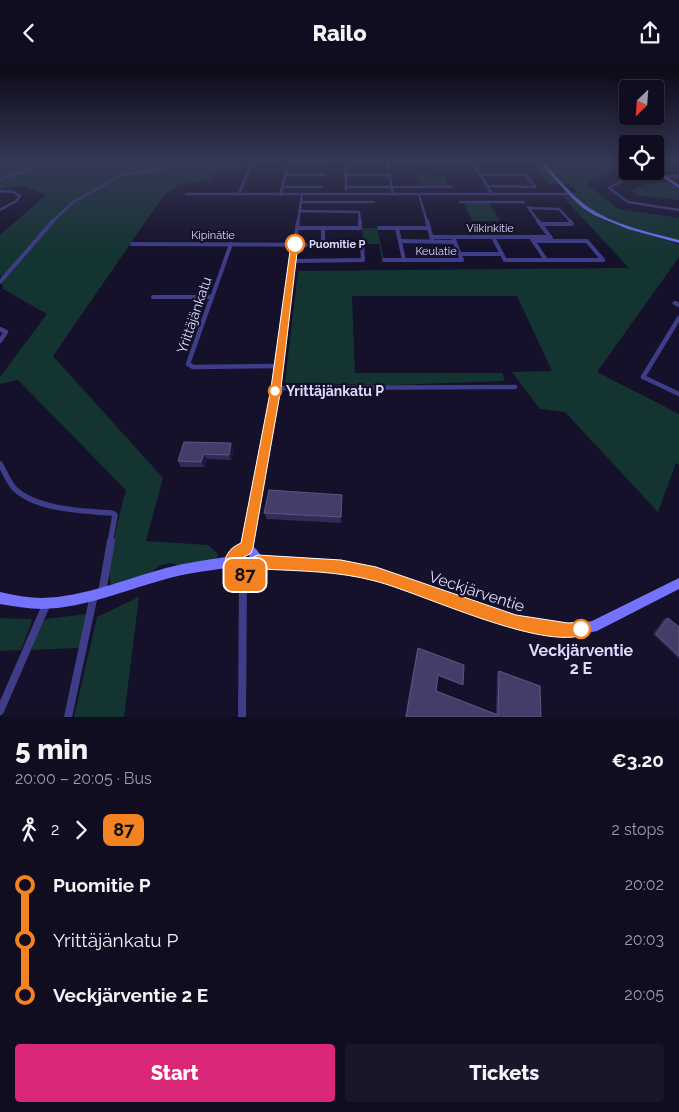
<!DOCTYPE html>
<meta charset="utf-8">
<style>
body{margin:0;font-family:Raleway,sans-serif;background:#191629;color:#f1f3f6;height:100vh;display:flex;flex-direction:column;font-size:19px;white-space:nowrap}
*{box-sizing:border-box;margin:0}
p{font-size:16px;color:#9c9ca5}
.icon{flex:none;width:28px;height:28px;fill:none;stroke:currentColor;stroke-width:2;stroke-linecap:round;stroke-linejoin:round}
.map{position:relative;height:652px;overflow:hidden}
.side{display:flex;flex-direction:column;background:#100d20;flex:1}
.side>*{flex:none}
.badge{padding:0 10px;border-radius:8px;font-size:18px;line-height:32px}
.needle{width:32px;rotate:205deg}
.buttons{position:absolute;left:619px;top:15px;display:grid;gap:10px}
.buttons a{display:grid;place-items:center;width:45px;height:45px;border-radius:5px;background:#100d20;box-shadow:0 2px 12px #0003,0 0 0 1px #302d3e;font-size:25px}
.map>.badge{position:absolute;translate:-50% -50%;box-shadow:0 0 0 2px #fff}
.legs{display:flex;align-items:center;gap:8px;height:55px;padding:0 15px;font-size:16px}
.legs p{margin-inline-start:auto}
.summary{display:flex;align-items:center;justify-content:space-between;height:85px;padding:0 15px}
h1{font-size:28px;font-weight:800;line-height:38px}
.primary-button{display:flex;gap:10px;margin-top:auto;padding:10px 15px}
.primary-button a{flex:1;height:58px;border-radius:5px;background:#db2777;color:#fff;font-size:20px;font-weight:800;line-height:58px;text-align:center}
.primary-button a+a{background:#191629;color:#f1f3f6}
ul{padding:0 15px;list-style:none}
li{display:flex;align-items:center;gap:18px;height:55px;font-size:19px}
li i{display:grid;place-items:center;width:8px;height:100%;margin:0 6px;background:currentColor}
li i::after{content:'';width:12px;height:12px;margin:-6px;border:4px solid;border-radius:50%;background:#100d20}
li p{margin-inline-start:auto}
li:first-child i{background:linear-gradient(#0000 50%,currentColor 0)}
li:last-child i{background:linear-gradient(currentColor 50%,#0000 0)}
header{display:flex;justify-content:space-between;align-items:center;height:65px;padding:0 15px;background:#100d20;font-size:22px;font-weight:800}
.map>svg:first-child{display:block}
.green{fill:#143432}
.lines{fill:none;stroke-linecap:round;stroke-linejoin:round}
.street-far4{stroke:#3f3d88;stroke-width:2.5}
.street-far3{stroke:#3f3d88;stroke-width:4}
.street-far2{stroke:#3f3d88;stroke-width:4.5}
.street-far1{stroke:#3f3d88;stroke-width:5.5}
.street{stroke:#3f3d88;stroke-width:8}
.secondary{fill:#7572fd;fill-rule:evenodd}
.wall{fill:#332a57}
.shaded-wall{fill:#1f183d}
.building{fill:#453d69;stroke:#5d5680}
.line-1{fill:#f58220;stroke:#fff}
.stop-1-dot{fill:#fff;stroke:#f58220;stroke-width:2.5}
.labels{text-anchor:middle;stroke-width:4.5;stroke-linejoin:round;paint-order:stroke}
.far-street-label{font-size:11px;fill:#dedaff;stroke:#15112a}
.far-stop-label{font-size:11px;font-weight:bold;fill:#dedaff;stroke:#15112a;text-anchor:start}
.street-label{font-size:14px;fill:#dedaff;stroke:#15112a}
.stop-label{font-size:14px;font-weight:bold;fill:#dedaff;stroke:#15112a;text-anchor:start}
.near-street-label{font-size:16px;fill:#dedaff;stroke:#15112a}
.near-stop-label{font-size:16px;font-weight:bold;fill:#dedaff;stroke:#15112a}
</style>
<header><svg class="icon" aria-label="back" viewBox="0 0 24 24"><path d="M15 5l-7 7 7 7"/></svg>Railo<svg class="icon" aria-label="share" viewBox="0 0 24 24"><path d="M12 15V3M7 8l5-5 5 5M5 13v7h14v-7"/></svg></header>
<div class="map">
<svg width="679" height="652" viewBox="0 0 679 652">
<rect width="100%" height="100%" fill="#15112a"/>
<g class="green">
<path d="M 0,95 L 33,95 L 33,96 L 58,97 L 70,95 L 93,96 L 244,95 L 241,106 L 211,108 L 212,114 L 180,120 L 164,130 L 53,291 L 163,413 L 146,476 L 208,480 L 218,489 L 217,493 L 180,501 L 170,498 L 159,501 L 151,508 L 115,520 L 111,519 C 105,504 121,443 126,425 L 18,315 L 0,319 L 0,312 L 47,249 L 3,224 L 0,208 L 0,170 L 46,130 L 21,120 L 0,124 Z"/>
<path d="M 528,95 L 583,95 L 588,97 L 627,98 L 627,104 L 606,107 L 586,119 L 619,144 L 679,153 L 679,176 C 649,167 589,155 571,128 L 578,127 L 569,119 L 550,119 Z"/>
<polygon points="417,110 445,111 449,121 421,121"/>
<polygon points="669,117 679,125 679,135 640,131 631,126 646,119"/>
<path d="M 562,131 C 573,131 579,140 588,145 C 616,161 648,169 679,179 L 679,192 L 597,307 L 679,349 L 679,399 L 676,398 L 658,447 L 565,347 L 540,344 L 512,307 L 552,306 L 517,231 L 352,231 L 355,308 L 502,308 L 505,316 L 391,320 L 285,318 L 298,206 L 629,203 Z"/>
<polygon points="463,137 489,137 500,156 472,156"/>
<polygon points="362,163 377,163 384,194 382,194 379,179 364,179"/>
<polygon points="139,532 124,652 74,652 97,552"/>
<polygon points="86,549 79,583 30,585 41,559 46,554"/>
<polygon points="0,553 31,554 32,556 21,585 0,586"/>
</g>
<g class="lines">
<g class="street-far4">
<polyline points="121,110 156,105 187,95"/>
<polyline points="285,110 325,110"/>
<polyline points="345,110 389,110"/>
<polyline points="481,110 526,110 535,122 488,121"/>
<polyline points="679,111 630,112 609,123 628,137 679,145"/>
<polyline points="0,114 27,106 49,95"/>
<polyline points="282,122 322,122"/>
<polyline points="346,122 452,122"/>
<polyline points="346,125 346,98 387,98"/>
<polyline points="0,126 13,127 20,131 16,136 0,145"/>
<polyline points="186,129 571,129"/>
<polyline points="239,129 253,95"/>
<polyline points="393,129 387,98 473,98 492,129"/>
<polyline points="280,130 289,98 328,98"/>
<polyline points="419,130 427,157"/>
<polyline points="301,137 374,137"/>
<polyline points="460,137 524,137"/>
<polyline points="528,142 539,157"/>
<polyline points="529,143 559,144 571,157"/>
<polyline points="299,146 359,147 360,157"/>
<polyline points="52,157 73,137 115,114 125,105 121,101 97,95"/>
<polyline points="298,157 302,130"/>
</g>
<g class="street-far3">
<polyline points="427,156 432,174"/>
<polyline points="538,156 551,173"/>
<polyline points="540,159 572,159 570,156"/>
<polyline points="297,163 360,163 360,156"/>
<polyline points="323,163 323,179"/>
<polyline points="379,163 428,163"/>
<polyline points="397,163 404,195"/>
<polyline points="431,172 550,172"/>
<polyline points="493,172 505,195 603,195"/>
<polyline points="532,174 546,195"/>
<polyline points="400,176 455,177"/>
<polyline points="533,176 587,176 603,195"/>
<polyline points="132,179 362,180 363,195 293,196"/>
<polyline points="460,189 502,189"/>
<polyline points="384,195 462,195 453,172"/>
<polyline points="0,217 53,156"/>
<polyline points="153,232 212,232"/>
<polyline points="210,238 231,179"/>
<polyline points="287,238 298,156"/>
</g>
<g class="street-far2">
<polyline points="210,237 188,299 193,302 279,301"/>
<polyline points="675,238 679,240"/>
<polyline points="679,253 643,312 679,329"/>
<polyline points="0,264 6,267 0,276"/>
<polyline points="276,323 515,322"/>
<polyline points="272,342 288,237"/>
</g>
<g class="street-far1">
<path d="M 0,399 C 5,407 8,416 14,423 C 36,445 83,446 112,448 L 115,450 L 110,478"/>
<polyline points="247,478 273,341"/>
</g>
<g class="street">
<polyline points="246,483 247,476"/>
<polyline points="102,528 111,476"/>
<polyline points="0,646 47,538"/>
<polyline points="68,652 94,530"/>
<polyline points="242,652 243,511"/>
</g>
<g class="secondary">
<path d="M 538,95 L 541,95 C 556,110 569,129 588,142 C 614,160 648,167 679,175 L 679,178 L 628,164 L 594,150 L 583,143 L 571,132 Z"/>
<polygon points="655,104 679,120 679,123 654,106"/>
<path d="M 240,479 C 250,478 258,483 261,492 L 319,494 L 365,502 L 516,552 L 568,560 L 592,556 L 679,513 L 679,524 L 597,566 L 568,572 L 516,564 L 365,512 L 319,504 L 261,502 C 254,519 234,520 227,503 C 206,506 186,508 166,514 C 125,525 85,543 42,544 C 28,544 14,541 0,539 L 0,527 C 14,530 28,533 42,533 C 84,532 125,514 166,503 C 185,498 206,495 226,492 L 231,484 ZM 241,489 L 247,489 L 252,494 L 252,500 L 247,505 L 241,505 L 236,500 L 236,494 Z"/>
</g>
</g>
<g class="wall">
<polygon points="184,377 234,384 231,395 207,394 204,402 181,402 178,396"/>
<polygon points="342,430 341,458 267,454 264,448"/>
<polygon points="665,553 668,553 679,563 679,594 653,569"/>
<polygon points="418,583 463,620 438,611 436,626 496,649 497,607 499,606 541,652 405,652 417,584"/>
</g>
<g class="shaded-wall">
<polygon points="231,378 234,384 231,395 229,390"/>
<polygon points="204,389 207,394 204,402 201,397"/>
</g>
<g class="building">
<polygon points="184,377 231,378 229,390 204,389 201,397 178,396"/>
<polygon points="269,425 342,430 341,452 264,448"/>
<polygon points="668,553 679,562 679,591 656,569"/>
<polygon points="418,583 464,600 463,620 438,610 436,626 498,650 499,606 540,621 541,652 406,652"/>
</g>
<linearGradient id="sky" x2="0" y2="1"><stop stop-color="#0c0917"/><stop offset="0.51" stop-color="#353855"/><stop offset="1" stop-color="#353855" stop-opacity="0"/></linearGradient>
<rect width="679" height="186" fill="url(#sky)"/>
<path class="line-1" d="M 295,177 L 298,179 L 281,323 L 253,483 L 251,488 L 239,495 L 238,502 L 246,503 L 253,492 L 258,490 L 341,495 L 376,502 L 516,550 L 568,558 L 581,557 L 586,559 L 588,564 L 586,569 C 543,587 422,528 375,516 C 338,506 299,506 261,504 C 243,541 203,494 241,478 L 271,323 L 291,179 Z"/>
<g class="stop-1-dot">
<circle cx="295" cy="179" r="9"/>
<circle cx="275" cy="326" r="6"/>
<circle cx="581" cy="564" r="9"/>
</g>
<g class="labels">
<g class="far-street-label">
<text x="490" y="167">Viikinkitie</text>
<text x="213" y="174">Kipinätie</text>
<text x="436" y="190">Keulatie</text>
</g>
<g class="far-stop-label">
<text x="309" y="183">Puomitie P</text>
</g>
<g class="street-label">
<text transform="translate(194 250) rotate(-71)" y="5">Yrittäjänkatu</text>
</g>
<g class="stop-label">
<text x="286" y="331">Yrittäjänkatu P</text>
</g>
<g class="near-street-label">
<text transform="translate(477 526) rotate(18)" y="6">Veckjärventie</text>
</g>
<g class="near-stop-label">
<text x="581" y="591">Veckjärventie<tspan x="581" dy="18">2 E</tspan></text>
</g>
</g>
</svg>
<div class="buttons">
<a><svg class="needle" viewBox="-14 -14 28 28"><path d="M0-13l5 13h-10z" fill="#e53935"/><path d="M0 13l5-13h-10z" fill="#9c9ca5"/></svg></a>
<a><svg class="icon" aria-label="locate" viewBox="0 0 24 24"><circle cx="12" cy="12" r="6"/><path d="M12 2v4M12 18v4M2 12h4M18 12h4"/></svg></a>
</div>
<b class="badge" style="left:245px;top:510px;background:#f58220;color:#111">87</b>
</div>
<section class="side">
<div class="summary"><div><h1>5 min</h1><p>20:00 – 20:05 · Bus</p></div><b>€3.20</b></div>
<div class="legs"><svg class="icon" aria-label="walk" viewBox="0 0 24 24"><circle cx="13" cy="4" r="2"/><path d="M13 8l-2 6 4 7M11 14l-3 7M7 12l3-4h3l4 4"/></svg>2<svg class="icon" aria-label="forward" viewBox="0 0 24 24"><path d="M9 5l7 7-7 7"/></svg><b class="badge" style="background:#f58220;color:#111">87</b><p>2 stops</p></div>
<ul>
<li><i style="color:#f58220"></i><b>Puomitie P</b><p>20:02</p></li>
<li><i style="color:#f58220"></i><span>Yrittäjänkatu P</span><p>20:03</p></li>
<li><i style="color:#f58220"></i><b>Veckjärventie 2 E</b><p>20:05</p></li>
</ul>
<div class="primary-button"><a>Start</a><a>Tickets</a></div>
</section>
